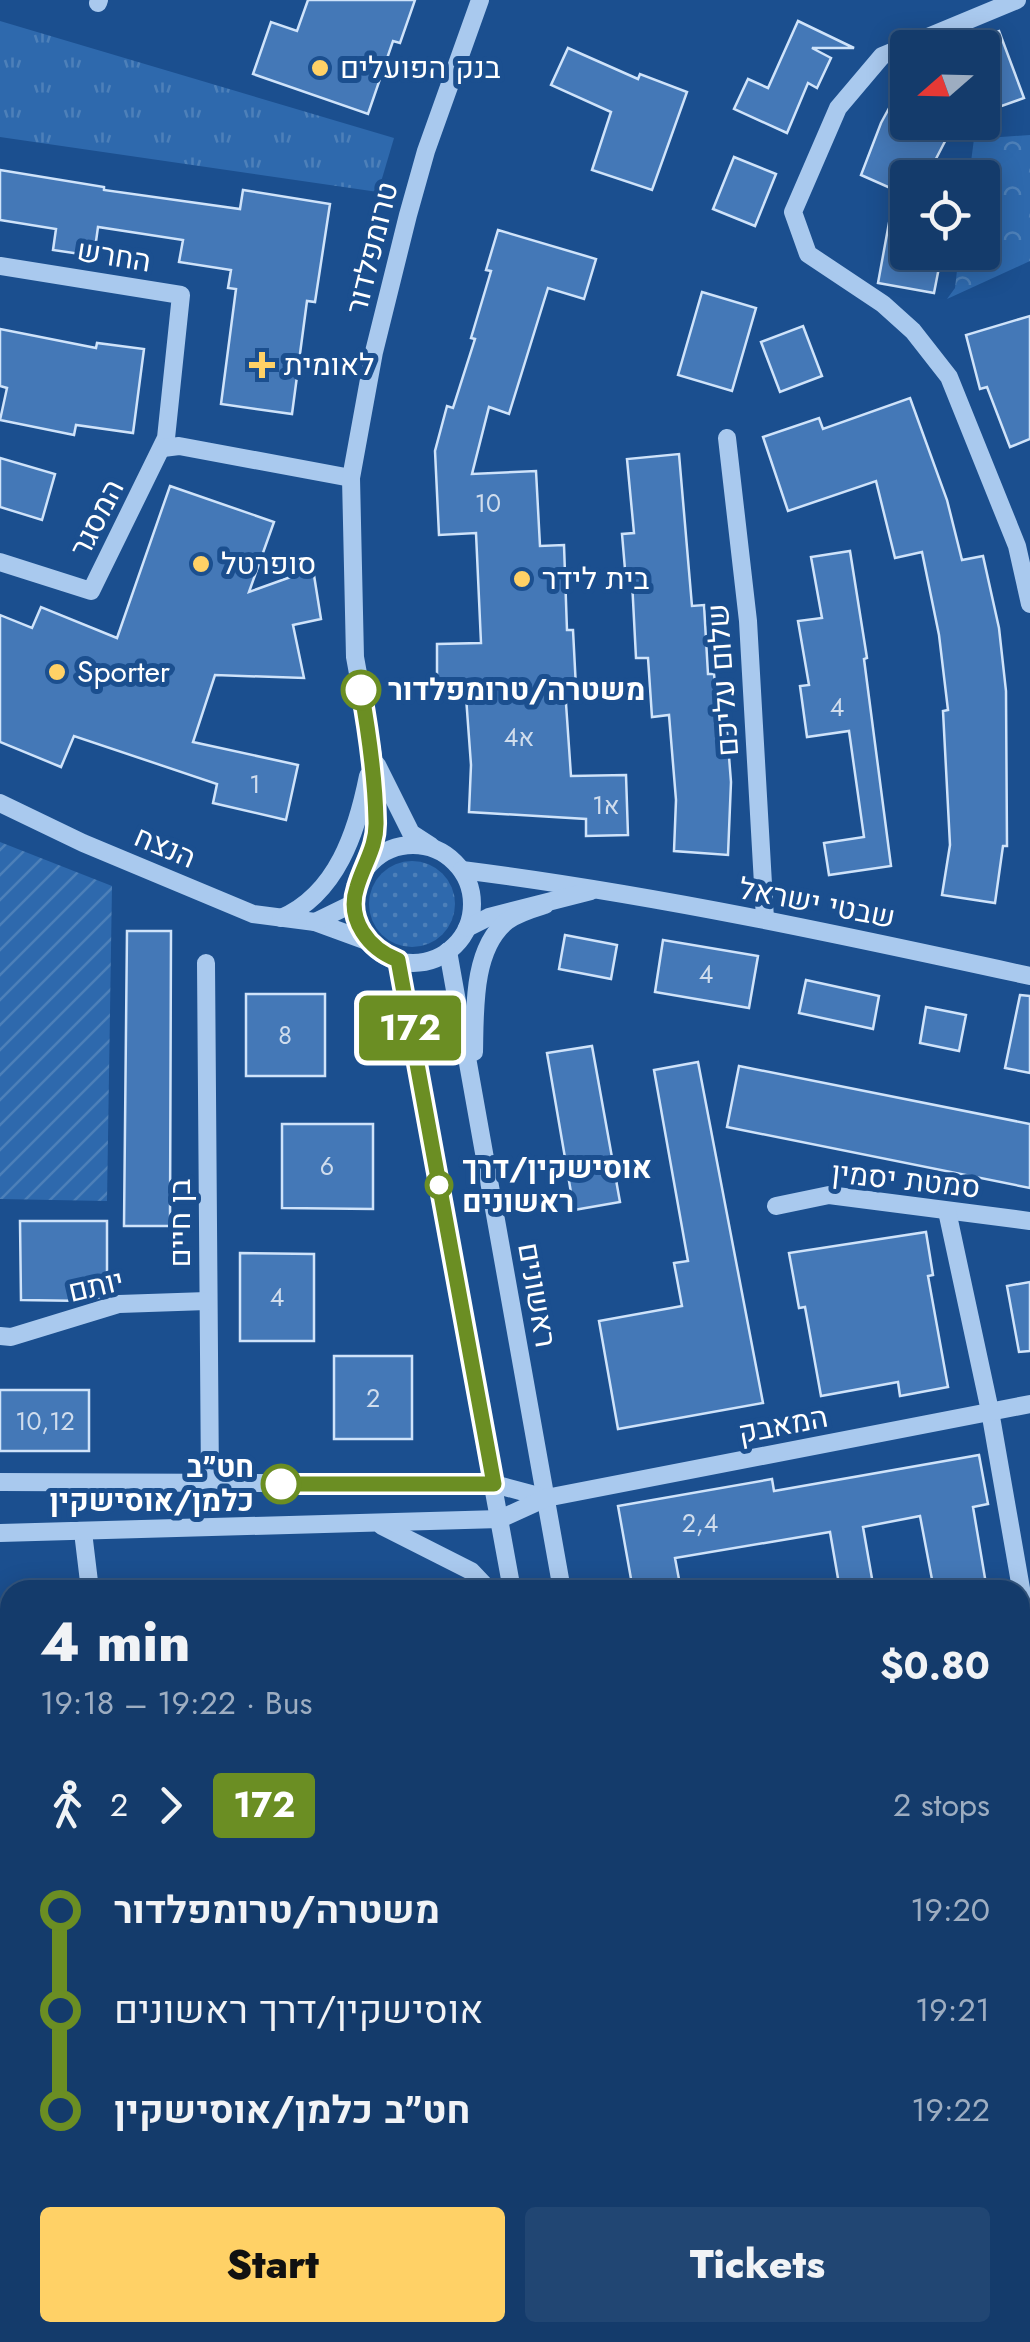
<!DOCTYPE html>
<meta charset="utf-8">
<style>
body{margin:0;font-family:Jost,Heebo,sans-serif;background:#214673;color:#f1f3f6;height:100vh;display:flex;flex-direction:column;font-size:38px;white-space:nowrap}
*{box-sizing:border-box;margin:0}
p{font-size:32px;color:#9dadc1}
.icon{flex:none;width:55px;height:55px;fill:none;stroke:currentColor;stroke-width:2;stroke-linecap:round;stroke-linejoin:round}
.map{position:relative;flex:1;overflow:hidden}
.side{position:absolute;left:0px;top:1580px;width:1030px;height:762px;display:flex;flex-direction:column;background:#143b6b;border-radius:30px 30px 0 0;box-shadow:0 5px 25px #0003,0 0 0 2px #33557e}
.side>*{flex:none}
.badge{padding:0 20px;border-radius:8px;font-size:35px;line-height:65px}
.needle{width:65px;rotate:250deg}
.buttons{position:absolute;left:890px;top:30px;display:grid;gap:20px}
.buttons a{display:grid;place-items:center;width:110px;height:110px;border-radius:10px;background:#143b6b;box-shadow:0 5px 25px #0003,0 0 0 2px #33557e;font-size:50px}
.map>.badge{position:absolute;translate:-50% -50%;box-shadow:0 0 0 5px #fff}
.legs{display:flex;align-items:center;gap:15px;height:110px;padding:0 40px;font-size:32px}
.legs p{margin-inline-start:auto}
.headline{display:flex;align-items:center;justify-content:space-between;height:170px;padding:0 40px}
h1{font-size:55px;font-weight:800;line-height:75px}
.action{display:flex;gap:20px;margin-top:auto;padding:20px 40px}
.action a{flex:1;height:115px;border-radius:10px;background:#ffd166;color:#111;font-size:40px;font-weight:800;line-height:115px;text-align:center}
.action a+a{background:#214673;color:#f1f3f6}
ul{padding:0 40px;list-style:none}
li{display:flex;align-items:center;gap:35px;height:100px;font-size:38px}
li i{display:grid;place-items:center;width:15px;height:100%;margin:0 12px;background:currentColor}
li i::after{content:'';width:25px;height:25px;margin:-12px;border:8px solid;border-radius:50%;background:#143b6b}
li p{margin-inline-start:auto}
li:first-child i{background:linear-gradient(#0000 50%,currentColor 0)}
li:last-child i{background:linear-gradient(currentColor 50%,#0000 0)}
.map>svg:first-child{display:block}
.grass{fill:url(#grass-dots)}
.forest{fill:url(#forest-crowns)}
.park{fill:url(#park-tufts)}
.garden{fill:url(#garden-furrows)}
.building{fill:#4478b7;stroke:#cfe3fa;stroke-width:2.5}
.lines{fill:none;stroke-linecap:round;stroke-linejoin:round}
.minor{stroke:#a9c9ee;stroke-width:18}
.line-1-casing{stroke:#fff;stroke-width:22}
.line-1{stroke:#6b8e23;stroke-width:15}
.poi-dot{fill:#ffd166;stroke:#1b4f8f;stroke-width:4}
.stop-1-dot{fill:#fff;stroke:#6b8e23;stroke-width:5}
.labels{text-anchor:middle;stroke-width:10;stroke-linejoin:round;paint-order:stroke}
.number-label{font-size:25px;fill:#d0dded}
.poi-label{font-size:30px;fill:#fff;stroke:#1b4f8f;text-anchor:start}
.street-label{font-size:30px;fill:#fff;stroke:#1b4f8f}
.stop-label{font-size:30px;font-weight:bold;fill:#fff;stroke:#1b4f8f;text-anchor:start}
</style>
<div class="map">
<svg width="1030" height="2342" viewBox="0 0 1030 2342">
<defs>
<pattern id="grass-dots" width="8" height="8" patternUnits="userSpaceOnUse" patternTransform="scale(2.5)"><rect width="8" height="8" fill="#2e69ad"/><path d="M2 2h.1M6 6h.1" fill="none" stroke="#4d80b9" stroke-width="1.8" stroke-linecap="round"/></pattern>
<pattern id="forest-crowns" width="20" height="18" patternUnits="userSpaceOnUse" patternTransform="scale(2.5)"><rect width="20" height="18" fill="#2e69ad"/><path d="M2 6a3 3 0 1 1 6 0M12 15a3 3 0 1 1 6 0" fill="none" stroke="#4d80b9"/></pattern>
<pattern id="park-tufts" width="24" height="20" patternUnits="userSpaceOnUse" patternTransform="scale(2.5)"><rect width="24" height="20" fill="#2e69ad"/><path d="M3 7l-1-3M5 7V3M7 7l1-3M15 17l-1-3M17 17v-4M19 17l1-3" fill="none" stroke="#4d80b9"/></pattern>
<pattern id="garden-furrows" width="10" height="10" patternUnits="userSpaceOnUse" patternTransform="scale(2.5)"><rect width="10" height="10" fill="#2e69ad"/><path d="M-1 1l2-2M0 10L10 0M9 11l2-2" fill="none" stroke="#4d80b9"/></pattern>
</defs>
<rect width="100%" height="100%" fill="#1b4f8f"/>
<circle class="grass" cx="412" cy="904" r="43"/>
<polygon class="forest" points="1030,135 1030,261 947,299 955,288 959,253 982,252 982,178 969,177 974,139"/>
<polygon class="park" points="0,21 394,138 378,192 0,137"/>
<polygon class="garden" points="0,842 112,886 107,1201 0,1199"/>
<g class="building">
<polygon points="308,0 415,0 400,43 393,41 368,114 253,74 271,22 297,31"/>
<polygon points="798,21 854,48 812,48 831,58 817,88 808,83 787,133 734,109 748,79 768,88"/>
<polygon points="999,31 1024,98 982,113 982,37"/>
<polygon points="568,48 638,79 640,74 687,92 652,190 592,170 611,112 551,85"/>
<polygon points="908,73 908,122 955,122 926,178 908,178 908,252 942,252 934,293 878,283 895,190 861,175 881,123"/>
<polygon points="734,157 776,174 755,226 713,209"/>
<polygon points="0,170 104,187 104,190 240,209 243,190 330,204 315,302 307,301 292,414 221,404 236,289 228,288 231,270 179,262 183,240 98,227 94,256 53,250 56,229 0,220"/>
<polygon points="498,230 596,259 584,299 548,288 509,414 489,407 472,474 536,471 540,546 564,545 567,630 573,630 576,688 565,689 571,776 626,775 628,835 586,836 586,819 469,812 471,765 465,683 437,684 437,644 481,643 476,533 439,535 435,451 447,406 453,408 475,339 471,338 491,271 486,270"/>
<polygon points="702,292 756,308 732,391 678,375"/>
<polygon points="1030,316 1030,439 1010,447 987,387 980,389 966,335"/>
<polygon points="803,326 822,376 780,392 761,342"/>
<polygon points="0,329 96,348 97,343 144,349 133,433 76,425 74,435 0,420 7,388 0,386"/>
<polygon points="910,398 947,500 962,560 983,556 999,628 1006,691 1007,846 1003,846 995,903 942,895 950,845 943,711 948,710 939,635 922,552 895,558 876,481 788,511 763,437 819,418 823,429"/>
<polygon points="679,454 692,606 704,605 708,674 714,674 720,732 727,731 731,782 728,855 674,851 676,800 669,715 652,717 648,658 636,658 632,581 626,581 622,534 634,533 627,459"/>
<polygon points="0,458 55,474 42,520 0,507"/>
<polygon points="170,486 274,522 249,592 313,569 321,619 293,625 304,678 215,675 193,742 298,765 286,820 213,803 217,784 74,736 61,767 0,742 0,615 32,628 41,607 117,638"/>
<polygon points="850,551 867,658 864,659 891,866 829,875 824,843 864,837 849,731 807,737 800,686 809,685 798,621 822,618 811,557"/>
<polygon points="127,931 171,931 170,1226 124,1226"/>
<polygon points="565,935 617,945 611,979 559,969"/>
<polygon points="663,940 758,956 749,1008 655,992"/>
<polygon points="806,980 879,996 873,1029 799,1013"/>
<rect x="246" y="994" width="79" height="82"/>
<polygon points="1020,995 1030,996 1030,1073 1005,1068"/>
<polygon points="926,1007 966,1015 959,1051 920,1043"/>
<polygon points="592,1046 620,1202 574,1210 547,1053"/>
<polygon points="698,1062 763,1403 618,1429 599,1321 682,1306 674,1263 688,1261 654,1070"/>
<polygon points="739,1066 1030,1124 1030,1188 727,1127"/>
<polygon points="282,1124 373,1124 373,1209 282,1208"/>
<polygon points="20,1221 107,1221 107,1295 87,1301 21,1300"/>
<polygon points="926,1232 933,1275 928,1276 948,1387 900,1396 898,1382 821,1396 805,1307 799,1308 789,1253"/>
<polygon points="240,1253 314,1254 314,1341 240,1341"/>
<polygon points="1030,1282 1030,1351 1019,1352 1007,1286"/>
<rect x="334" y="1356" width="78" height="83"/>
<rect x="0" y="1390" width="89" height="61"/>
<polygon points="979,1455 988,1504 973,1507 987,1590 934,1590 920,1516 863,1527 874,1590 840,1590 830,1532 675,1558 681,1590 633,1590 618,1506 772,1479 774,1491"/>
</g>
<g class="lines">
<g class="minor">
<polyline points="1017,0 882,56 838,108 793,212 808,254 883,304 913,331 949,377 1017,546 1030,604"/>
<polyline points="98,3 99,0"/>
<polyline points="0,266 181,295 166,438 91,591 0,562"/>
<polyline points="727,438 748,621 765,919"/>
<polyline points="163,448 179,446 351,478"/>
<polyline points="377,765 411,833 431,846"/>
<polyline points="0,803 83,843 253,914 315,922 367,941"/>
<circle cx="413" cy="904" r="59"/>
<polyline points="364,870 375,844 376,824 373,756 355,657 351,478 374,352 408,215 426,151 480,0"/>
<path d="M 462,870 C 653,894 842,935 1030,976"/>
<path d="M 281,918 C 337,894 357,831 368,776"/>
<polyline points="315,922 354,903"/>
<polyline points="467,928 489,917 591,891"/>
<polyline points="448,951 562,1590"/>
<polyline points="397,961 512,1590"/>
<polyline points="206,963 210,1484"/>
<path d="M 474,1052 C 475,1011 472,949 507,921 C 518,913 532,909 545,905"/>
<polyline points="776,1206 829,1195 1030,1221"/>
<polyline points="947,1211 990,1411 1030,1640"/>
<polyline points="0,1336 11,1337 119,1304 207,1301"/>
<polyline points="0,1482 494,1484 546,1498"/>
<polyline points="382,1526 471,1571 489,1590"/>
<polyline points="83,1532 90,1590"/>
<polyline points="0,1533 500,1519 546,1498 1030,1404"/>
<polyline points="204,2332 205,2342"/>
<polyline points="643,2332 644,2342"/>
<polyline points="695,2332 696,2342"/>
</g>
</g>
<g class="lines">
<defs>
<path id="line-1" d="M 281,1484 L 494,1484 L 398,960 C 369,949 346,920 357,887 C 364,863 377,847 376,821 C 375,777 369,734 361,690"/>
</defs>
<use href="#line-1" class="line-1-casing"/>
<use href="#line-1" class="line-1"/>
</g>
<g class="poi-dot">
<circle cx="320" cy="68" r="10"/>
<path d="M257 350h10v10h10v10h-10v10h-10v-10h-10v-10h10z"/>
<circle cx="201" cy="564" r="10"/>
<circle cx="522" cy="579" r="10"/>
<circle cx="57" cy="672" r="10"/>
</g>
<g class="stop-1-dot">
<circle cx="361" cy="690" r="18"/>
<circle cx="439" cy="1185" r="12"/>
<circle cx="281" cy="1484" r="18"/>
</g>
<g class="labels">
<g class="number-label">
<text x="488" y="512">10</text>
<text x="837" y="716">4</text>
<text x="519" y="746">4א</text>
<text x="255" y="793">1</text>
<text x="606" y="814">1א</text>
<text x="706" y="983">4</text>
<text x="285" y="1044">8</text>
<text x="327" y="1175">6</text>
<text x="277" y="1306">4</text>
<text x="373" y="1407">2</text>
<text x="45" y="1430">10,12</text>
<text x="700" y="1532">2,4</text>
</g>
<g class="poi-label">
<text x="340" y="78">בנק הפועלים</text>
<text x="284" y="375">לאומית</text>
<text x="221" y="574">סופרטל</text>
<text x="542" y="589">בית לידר</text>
<text x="77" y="682">Sporter</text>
</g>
<g class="street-label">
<text transform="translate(372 248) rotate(-76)" y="10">טרומפלדור</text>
<text transform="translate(114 256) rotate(9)" y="10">החרש</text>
<text transform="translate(97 518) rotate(-63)" y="10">המסגר</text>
<text transform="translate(723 680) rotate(-94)" y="10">שלום עליכם</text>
<text transform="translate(165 847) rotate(23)" y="10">הנצח</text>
<text transform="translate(817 903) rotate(11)" y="10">שבטי ישראל</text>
<text transform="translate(906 1180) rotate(6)" y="10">סמטת יסמין</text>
<text transform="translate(180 1223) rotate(-90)" y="10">בן חיים</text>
<text transform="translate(96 1286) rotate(-13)" y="10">יותם</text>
<text transform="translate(537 1295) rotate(80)" y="10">ראשונים</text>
<text transform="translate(783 1425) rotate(-11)" y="10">המאבק</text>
</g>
<g class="stop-label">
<text x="388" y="700">משטרה/טרומפלדור</text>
<text x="462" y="1178">אוסישקין/דרך<tspan x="462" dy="34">ראשונים</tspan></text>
<text x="254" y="1477" text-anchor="end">חט״ב<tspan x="254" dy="34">כלמן/אוסישקין</tspan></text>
</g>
</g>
</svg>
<div class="buttons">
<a><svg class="needle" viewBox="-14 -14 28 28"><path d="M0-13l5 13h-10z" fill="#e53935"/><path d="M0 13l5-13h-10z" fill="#9dadc1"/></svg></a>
<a><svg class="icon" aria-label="locate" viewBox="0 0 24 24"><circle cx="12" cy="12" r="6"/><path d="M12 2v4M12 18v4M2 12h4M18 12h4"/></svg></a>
</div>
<b class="badge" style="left:410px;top:1028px;background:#6b8e23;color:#fff">172</b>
<section class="side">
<div class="headline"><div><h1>4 min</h1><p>19:18 – 19:22 · Bus</p></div><b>$0.80</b></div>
<div class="legs"><svg class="icon" aria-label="walk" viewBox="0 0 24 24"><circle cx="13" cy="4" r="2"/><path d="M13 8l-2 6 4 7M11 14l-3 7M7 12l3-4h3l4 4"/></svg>2<svg class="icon" aria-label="forward" viewBox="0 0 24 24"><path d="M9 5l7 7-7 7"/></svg><b class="badge" style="background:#6b8e23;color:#fff">172</b><p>2 stops</p></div>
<ul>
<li><i style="color:#6b8e23"></i><b>משטרה/טרומפלדור</b><p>19:20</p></li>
<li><i style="color:#6b8e23"></i><span>אוסישקין/דרך ראשונים</span><p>19:21</p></li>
<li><i style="color:#6b8e23"></i><b>חט״ב כלמן/אוסישקין</b><p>19:22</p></li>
</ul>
<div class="action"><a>Start</a><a>Tickets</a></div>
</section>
</div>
